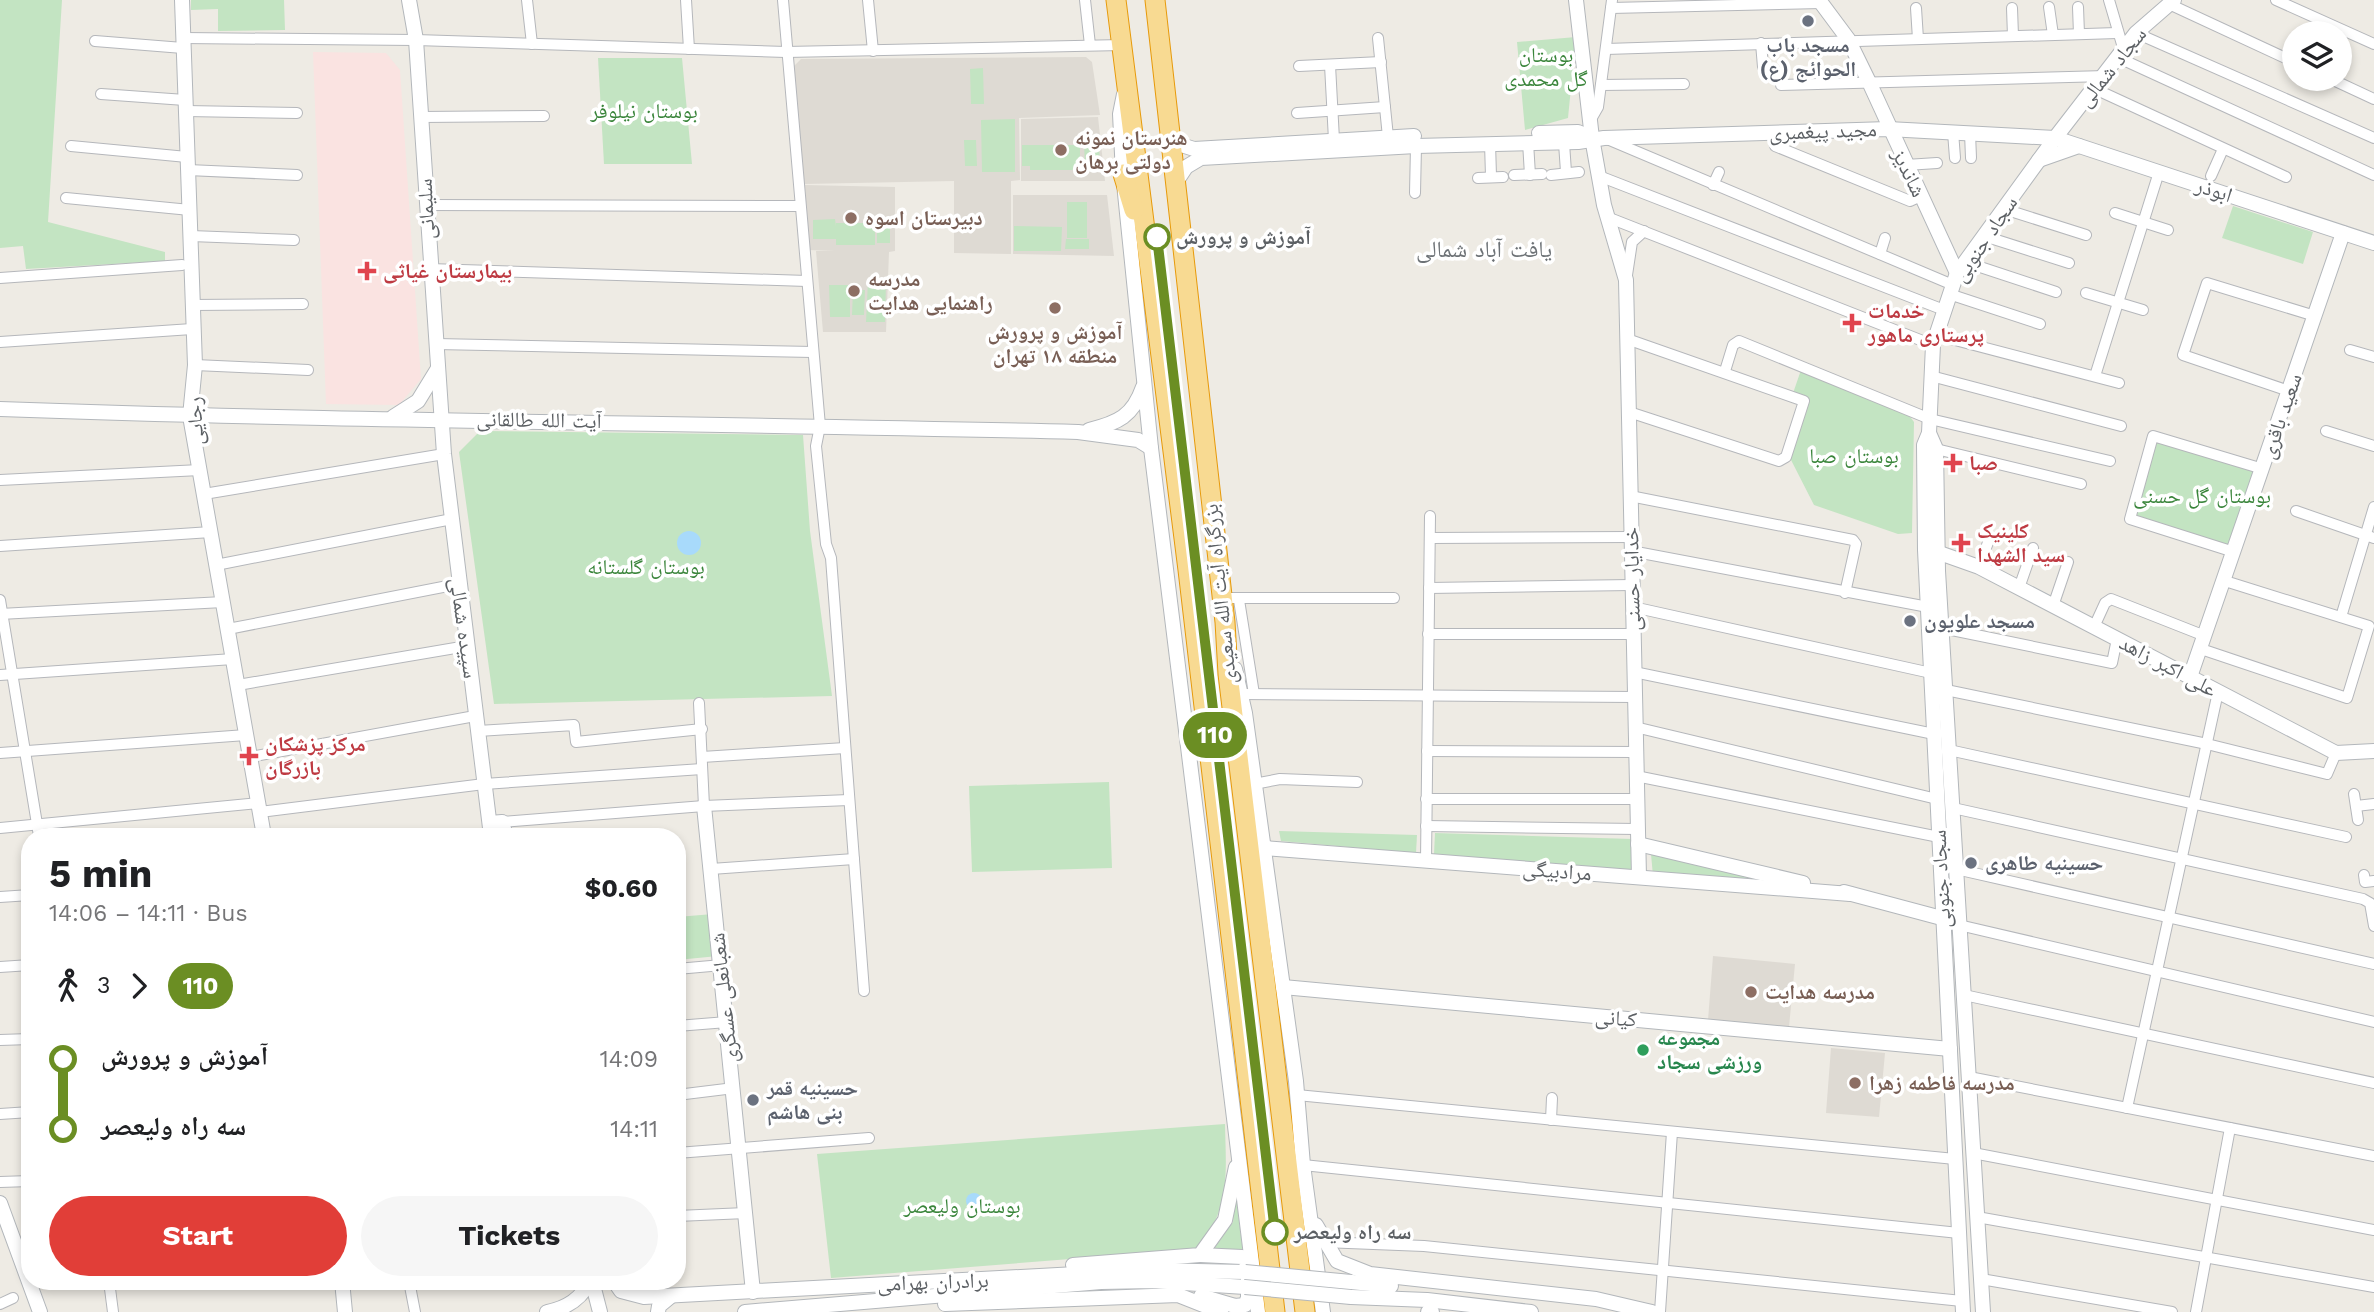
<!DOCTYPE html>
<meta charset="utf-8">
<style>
body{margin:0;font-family:"Work Sans","Noto Naskh Arabic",sans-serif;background:#f6f6f6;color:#202124;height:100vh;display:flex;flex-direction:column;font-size:26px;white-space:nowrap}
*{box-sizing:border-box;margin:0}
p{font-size:23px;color:#757577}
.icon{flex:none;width:38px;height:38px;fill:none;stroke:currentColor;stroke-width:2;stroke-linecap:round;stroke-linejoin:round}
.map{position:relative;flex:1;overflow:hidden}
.details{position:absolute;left:21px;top:828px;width:665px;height:462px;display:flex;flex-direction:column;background:#fff;border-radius:28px;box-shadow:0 4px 10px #0003}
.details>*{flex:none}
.badge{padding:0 14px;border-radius:23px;font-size:24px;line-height:46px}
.fabs{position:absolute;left:2282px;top:21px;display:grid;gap:14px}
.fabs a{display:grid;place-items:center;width:70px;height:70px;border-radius:50%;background:#fff;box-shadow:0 4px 10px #0003;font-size:35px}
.map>.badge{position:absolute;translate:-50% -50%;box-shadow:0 0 0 4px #fff}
.legs{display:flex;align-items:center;gap:10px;height:77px;padding:0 28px;font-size:23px}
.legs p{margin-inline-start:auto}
.head{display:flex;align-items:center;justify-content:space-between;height:119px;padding:0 28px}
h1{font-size:38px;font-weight:700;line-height:52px}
.cta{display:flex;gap:14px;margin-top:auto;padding:14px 28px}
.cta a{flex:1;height:80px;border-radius:42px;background:#e13e38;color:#fff;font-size:28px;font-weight:700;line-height:80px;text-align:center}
.cta a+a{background:#f6f6f6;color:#202124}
ul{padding:0 28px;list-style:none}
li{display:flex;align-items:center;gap:24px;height:70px;font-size:26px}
li i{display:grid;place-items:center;width:10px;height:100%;margin:0 9px;background:currentColor}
li i::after{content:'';width:18px;height:18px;margin:-9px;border:5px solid;border-radius:50%;background:#fff}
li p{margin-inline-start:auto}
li:first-child i{background:linear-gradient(#0000 50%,currentColor 0)}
li:last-child i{background:linear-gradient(currentColor 50%,#0000 0)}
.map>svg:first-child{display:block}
.education{fill:#dedad3}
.medical{fill:#fae3e1}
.green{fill:#c3e4c2}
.water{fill:#a8dafb}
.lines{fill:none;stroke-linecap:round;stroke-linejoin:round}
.street-casing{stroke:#b5b7bb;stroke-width:12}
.secondary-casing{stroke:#b3b7bb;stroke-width:16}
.highway-casing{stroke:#e79a0b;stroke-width:21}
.street{stroke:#fff;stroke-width:10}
.secondary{stroke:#fff;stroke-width:14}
.highway{stroke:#f8da92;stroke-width:19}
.secondary-bridge-casing{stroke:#b3b7bb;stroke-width:16;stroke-linecap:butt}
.secondary-bridge{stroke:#fff;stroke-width:14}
.line-1-casing{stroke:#fff;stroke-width:16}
.line-1{stroke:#6b8e23;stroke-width:10}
.worship-dot{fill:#6b7280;stroke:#fff;stroke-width:2.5}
.education-dot{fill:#8d6e63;stroke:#fff;stroke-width:2.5}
.stop-1-dot{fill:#fff;stroke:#6b8e23;stroke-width:3.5}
.health-dot{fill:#e0444e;stroke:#fff;stroke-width:2.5}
.leisure-dot{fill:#2e9e5b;stroke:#fff;stroke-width:2.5}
.labels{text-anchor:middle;stroke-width:7;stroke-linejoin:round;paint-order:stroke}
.worship-label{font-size:21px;font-weight:bold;fill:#5b616d;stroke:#fff;text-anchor:start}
.park-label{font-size:21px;fill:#3a853b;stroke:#fff}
.street-label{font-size:21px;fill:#5c6064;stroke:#fff}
.education-label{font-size:21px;font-weight:bold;fill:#785e54;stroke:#fff;text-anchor:start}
.stop-label{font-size:21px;font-weight:bold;fill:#5c6064;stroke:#fff;text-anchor:start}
.health-label{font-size:21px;font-weight:bold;fill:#be3a42;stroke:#fff;text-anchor:start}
.leisure-label{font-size:21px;font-weight:bold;fill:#27864d;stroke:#fff;text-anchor:start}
.neighbourhood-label{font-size:23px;fill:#6d7276;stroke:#fff}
</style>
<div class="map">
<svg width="2374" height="1312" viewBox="0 0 2374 1312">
<rect width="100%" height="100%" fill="#eeebe4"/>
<g class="education">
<polygon points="1086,57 1092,62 1100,115 1019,118 1020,180 1011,181 1011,254 954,253 954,181 804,184 792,68 801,59"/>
<polygon points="1098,117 1105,181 1021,181 1021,119"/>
<polygon points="805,185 895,187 895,251 889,252 886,332 823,332 816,251 835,251 809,250"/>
<polygon points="1013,195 1107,195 1114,256 1013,254"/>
<polygon points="1713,956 1795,964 1789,1027 1708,1020"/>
<polygon points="1831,1048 1885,1053 1879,1117 1826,1113"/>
</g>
<polygon class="medical" points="313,52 386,53 400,70 421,379 399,405 326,404"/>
<g class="green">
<polygon points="0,0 62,0 48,222 165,252 165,261 26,269 23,246 0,248"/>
<polygon points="191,0 284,0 285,30 218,31 218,9 191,10"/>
<polygon points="1576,37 1568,118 1525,130 1517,42"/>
<polygon points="598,58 682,58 692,164 604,164"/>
<polygon points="983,68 984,104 971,104 970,69"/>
<polygon points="1015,119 1015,172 982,172 981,120"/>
<polygon points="964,140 976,140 977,166 965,166"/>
<polygon points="1084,143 1099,143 1100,168 1085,168"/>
<polygon points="1022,145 1080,145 1080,170 1030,170 1030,166 1022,166"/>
<rect x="1067" y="202" width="20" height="36"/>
<polygon points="2233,206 2313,232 2303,264 2222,238"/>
<polygon points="835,219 836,226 836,223 875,223 875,245 836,245 836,239 813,239 813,220"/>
<rect x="877" y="221" width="13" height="22"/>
<polygon points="1014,226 1062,227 1061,251 1014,251"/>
<polygon points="1066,239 1089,239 1089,249 1065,249"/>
<polygon points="868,281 886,281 885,322 866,322"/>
<polygon points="829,285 850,285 850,317 830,317"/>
<polygon points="853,290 865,290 864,315 852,315"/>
<polygon points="1801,370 1908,414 1914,422 1912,533 1898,534 1814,505 1790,458 1806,406 1791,399"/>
<polygon points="480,431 803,435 810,531 832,696 494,704 459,452"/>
<polygon points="2156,439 2259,471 2233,549 2133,517"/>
<polygon points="1109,782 1112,868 972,872 969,786"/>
<polygon points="1279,831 1417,835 1416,853 1281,841"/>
<polygon points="1435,833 1633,839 1632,871 1434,854"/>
<polygon points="1651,854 1798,887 1653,876"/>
<polygon points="713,914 718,956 677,960 677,917"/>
<path d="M 1225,1124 C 1226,1174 1231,1208 1197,1249 L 831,1278 L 817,1154 Z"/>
<polygon points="1235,1188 1243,1252 1213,1250 1233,1222"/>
</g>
<g class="water">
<circle cx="689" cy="543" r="12"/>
<circle cx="974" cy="1201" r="8"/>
</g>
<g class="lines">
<defs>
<g id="street">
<polyline points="527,0 532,44"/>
<polyline points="686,0 689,49"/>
<polyline points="783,0 820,426 816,446 826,544 831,558 864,991"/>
<polyline points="868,0 873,51"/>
<polyline points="1085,0 1090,45"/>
<polyline points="2109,0 2124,51"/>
<polyline points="2276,0 2374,44"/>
<polyline points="2169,4 2294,62"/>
<polyline points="2049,7 2053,35"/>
<polyline points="2078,7 2079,34"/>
<polyline points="1611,8 1821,3"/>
<polyline points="1916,8 1918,39"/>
<polyline points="2012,8 2013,36"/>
<polyline points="2136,33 2374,138"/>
<polyline points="183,38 416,40 786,52 1122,45"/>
<polyline points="1378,38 1388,137"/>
<polyline points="95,41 183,48"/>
<polyline points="1761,43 1763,67"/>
<polyline points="1606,49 2117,33"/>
<polyline points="2119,58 2374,175"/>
<polyline points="1330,65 1334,140"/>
<polyline points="1299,66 1381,62"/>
<polyline points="2331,79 2374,99"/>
<polyline points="1601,85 1684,84"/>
<polyline points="1781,85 2106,76"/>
<polyline points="2095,89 2286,177"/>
<polyline points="101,94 185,100"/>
<polyline points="186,111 297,113"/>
<polyline points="1297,113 1385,107"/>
<polyline points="421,117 544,116"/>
<polyline points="1590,121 1598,107 1612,0"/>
<polyline points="1772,132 1775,146 1910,201 1921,196"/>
<polyline points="1953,132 1955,158"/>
<polyline points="1970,133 1971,158"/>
<polyline points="1607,139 1953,285"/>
<polyline points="1528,142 1530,175"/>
<polyline points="1490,143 1491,176"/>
<polyline points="1564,143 1566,172"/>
<polyline points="71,146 187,157"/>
<polyline points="1906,165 1937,163"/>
<polyline points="188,170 297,175"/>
<polyline points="1514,175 1542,174"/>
<polyline points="1551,175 1579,172"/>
<polyline points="1599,176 1944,310"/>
<polyline points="2211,176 2223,149"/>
<polyline points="1478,178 1503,177"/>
<polyline points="1713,185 1719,172"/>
<polyline points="1415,193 1416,146"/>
<polyline points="66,198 190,210"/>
<polyline points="427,205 800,206"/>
<polyline points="2004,209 2086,235"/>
<polyline points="2115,213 2168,230"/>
<polyline points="1607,217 1933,345"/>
<polyline points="191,236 294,240"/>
<polyline points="1984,236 2069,263"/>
<polyline points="1880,254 1885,238"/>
<polyline points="1965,262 2056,292"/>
<polyline points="429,269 807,281"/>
<polyline points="1627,275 1632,242 1644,231"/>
<polyline points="0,278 182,265"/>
<polyline points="2086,293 2143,310"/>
<polyline points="1949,294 2040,324"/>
<polyline points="192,305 303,304"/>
<polyline points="1936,335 2119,383"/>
<polyline points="1627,339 1804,401 1786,457 1779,461 1629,412"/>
<polyline points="0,342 192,329"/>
<polyline points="436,344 813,352"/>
<polyline points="2350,350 2374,357"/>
<polyline points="195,365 308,370"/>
<polyline points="1725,371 1733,345 1739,341 1930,419 2110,461"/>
<polyline points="1931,376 2121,426"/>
<polyline points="2095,376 2159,172"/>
<polyline points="2289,391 2183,355 2207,283 2315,316"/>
<polyline points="2326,431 2374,446"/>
<polyline points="1936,449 2081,484"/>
<polyline points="0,480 200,470"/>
<polyline points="204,494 444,454"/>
<polyline points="1630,496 1853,540 1856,544 1845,593"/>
<polyline points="2296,511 2374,538"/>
<polyline points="1430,538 1631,537"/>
<polyline points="0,546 211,532"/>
<polyline points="1631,551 1928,607"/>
<polyline points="2234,552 2130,519 2153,436 2263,469"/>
<polyline points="216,565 452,519"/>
<polyline points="1979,567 1990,537"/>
<polyline points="1429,588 1632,585"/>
<polyline points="2019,588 2033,548"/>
<polyline points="1221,598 1394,598"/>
<polyline points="0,600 39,836"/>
<polyline points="1239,600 1254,694"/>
<polyline points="2053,606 2068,562"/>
<polyline points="1633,607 1931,673"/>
<polyline points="0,614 223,602"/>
<polyline points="2341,617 2374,507"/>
<polyline points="2094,627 2105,603 2111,599 2205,636"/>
<polyline points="1942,628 2112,663 2117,639"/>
<polyline points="228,629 458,584"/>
<polyline points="1428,634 1633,634"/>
<polyline points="2201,649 2347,698 2369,626 2225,581"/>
<polyline points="1634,672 1934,734"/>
<polyline points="0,675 233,659"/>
<polyline points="238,685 467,646"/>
<polyline points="1946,690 2207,744 2327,774 2336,753"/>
<polyline points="1241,694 1635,697"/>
<polyline points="699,703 704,806"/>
<polyline points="1635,727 1937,799"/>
<polyline points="478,731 574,725 576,742 702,729"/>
<polyline points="1949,750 2346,837"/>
<polyline points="1427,751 1636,752"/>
<polyline points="0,753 246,735"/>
<polyline points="250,757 475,716"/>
<polyline points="702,757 845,748"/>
<polyline points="1636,776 1939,837"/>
<polyline points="1254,784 1280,779 1357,782"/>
<polyline points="2354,794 2358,820"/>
<polyline points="1426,799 1637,799"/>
<polyline points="2356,806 2374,804"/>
<polyline points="1953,808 2363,899 2370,903 2374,926"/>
<polyline points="260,812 484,784 702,769"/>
<polyline points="502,822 704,806 849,800"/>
<polyline points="1426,826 1637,829"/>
<polyline points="0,828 258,803"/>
<polyline points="1426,861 1430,516"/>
<polyline points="711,869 854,859"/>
<polyline points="1956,869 2374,964"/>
<polyline points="2364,875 2365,882 2374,881"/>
<polyline points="0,897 30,895"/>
<polyline points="1959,925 2374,1022"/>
<polyline points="0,967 30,965"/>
<polyline points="677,969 722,965"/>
<polyline points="1964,995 2374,1083"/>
<polyline points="677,1026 727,1022"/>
<polyline points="0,1040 30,1039"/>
<polyline points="1969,1077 2374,1156"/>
<polyline points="677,1095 734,1088"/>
<polyline points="1297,1095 1955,1159"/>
<polyline points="2127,1108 2218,692"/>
<polyline points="0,1114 30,1112"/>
<polyline points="1551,1120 1552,1098"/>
<polyline points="677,1153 869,1138"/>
<polyline points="1973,1153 2374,1230"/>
<polyline points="1303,1165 1959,1233"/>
<polyline points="0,1182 30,1181"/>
<polyline points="677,1216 746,1213"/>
<polyline points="1977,1217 2374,1287"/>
<polyline points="1323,1242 1424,1246 1962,1301"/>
<polyline points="1981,1279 2172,1312"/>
<polyline points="109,1281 113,1312"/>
<polyline points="409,1281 415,1312"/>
<polyline points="0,1304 13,1298"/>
<polyline points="1660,1312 1672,1132"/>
<polyline points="2196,1312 2230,1128"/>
</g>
<g id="secondary">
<polyline points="182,0 195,365 190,416 264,836"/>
<polyline points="409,0 416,40 444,454 491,836"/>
<polyline points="1576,0 1592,138 1604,205 1626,280 1639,877"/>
<polyline points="1819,0 1848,39 1870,84 1957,273"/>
<polyline points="1124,94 1120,114 1123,174 1151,448 1258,1312"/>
<polyline points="1539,133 1578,132 1592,138"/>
<polyline points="1172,142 1194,149 1414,136"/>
<polyline points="2039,160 2079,146"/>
<polyline points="1176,182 1186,167 1201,158 1416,146 1578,142 1604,138 1888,129 2055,138 2374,243"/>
<path d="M 0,409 C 359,422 719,423 1078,432 L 1138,440 L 1151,448"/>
<polyline points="393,417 418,401 437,370"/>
<path d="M 1089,430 C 1118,423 1133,416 1143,387"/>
<polyline points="1929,433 1936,449 1938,571 1983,1312"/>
<polyline points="1931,550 1979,567 2336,753 2374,751"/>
<polyline points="1235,669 1245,713 1296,1081 1303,1165 1323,1312"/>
<polyline points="2190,677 2343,233"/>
<polyline points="704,806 753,1292"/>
<polyline points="490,823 502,822 506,836"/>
<polyline points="1638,844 1803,883"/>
<polyline points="1264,848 1850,894"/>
<polyline points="1844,892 1949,920"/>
<polyline points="1283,987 1950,1049"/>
<polyline points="0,1203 40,1312"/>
<polyline points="1316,1225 1337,1261 1370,1274 1596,1299 1652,1312"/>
<polyline points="1200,1255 1242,1257 1248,1263 1248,1298 1245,1305 1235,1306 1201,1296"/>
<polyline points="1073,1265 1200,1255 1225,1220 1236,1167"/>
<polyline points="342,1281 345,1312"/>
<polyline points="592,1281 600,1312"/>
<polyline points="614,1281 621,1291 644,1297 1150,1270 1245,1272"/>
<polyline points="1351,1282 1391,1286"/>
<polyline points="1351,1297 1427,1300 1531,1312"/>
<polyline points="945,1304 1178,1295 1221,1312"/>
<path d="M 547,1312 C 567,1308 581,1299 590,1281"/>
<polyline points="658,1312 659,1306 671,1296"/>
<polyline points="745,1312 1101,1282 1153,1281 1245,1287"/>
<polyline points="1428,1312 1432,1312"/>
<polyline points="1963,1312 1925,550 1924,445 1929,433 1933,345 1957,273 2055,138 2136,33 2174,0"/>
</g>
<g id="highway">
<polyline points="1116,0 1188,570 1275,1312"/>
<polyline points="1155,0 1225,622 1228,674 1305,1312"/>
<polyline points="1123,174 1134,210"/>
</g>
</defs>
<use href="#street" class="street-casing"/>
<use href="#secondary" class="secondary-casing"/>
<use href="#highway" class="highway-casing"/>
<use href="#street" class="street"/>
<use href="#secondary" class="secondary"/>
<use href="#highway" class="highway"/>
<defs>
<g id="secondary-bridge">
<polyline points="1245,1272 1351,1282"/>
<polyline points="1245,1287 1351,1297"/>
</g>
</defs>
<use href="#secondary-bridge" class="secondary-bridge-casing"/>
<use href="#secondary-bridge" class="secondary-bridge"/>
</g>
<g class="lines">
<defs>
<polyline id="line-1" points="1157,237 1275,1232"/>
</defs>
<use href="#line-1" class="line-1-casing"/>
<use href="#line-1" class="line-1"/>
</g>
<g class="worship-dot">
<circle cx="1808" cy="21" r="7"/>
<circle cx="1910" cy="621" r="7"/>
<circle cx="1971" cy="863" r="7"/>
<circle cx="753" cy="1100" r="7"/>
</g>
<g class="education-dot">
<circle cx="1061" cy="150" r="7"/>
<circle cx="851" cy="218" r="7"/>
<circle cx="854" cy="291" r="7"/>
<circle cx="1055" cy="308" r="7"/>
<circle cx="1751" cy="992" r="7"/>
<circle cx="1855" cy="1083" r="7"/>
</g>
<g class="stop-1-dot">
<circle cx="1157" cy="237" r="12"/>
<circle cx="1275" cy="1232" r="12"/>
</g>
<g class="health-dot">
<path d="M363.5 260.5h7v7h7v7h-7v7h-7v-7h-7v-7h7z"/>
<path d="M1848.5 312.5h7v7h7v7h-7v7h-7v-7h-7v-7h7z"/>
<path d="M1949.5 452.5h7v7h7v7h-7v7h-7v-7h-7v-7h7z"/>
<path d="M1957.5 532.5h7v7h7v7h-7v7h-7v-7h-7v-7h7z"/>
<path d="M245.5 745.5h7v7h7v7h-7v7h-7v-7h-7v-7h7z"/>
</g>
<circle class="leisure-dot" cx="1643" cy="1050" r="7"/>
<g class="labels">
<g class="worship-label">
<text x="1808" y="52" text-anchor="middle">مسجد باب<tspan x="1808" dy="24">الحوائج (ع)</tspan></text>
<text x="1924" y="628">مسجد علویون</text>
<text x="1985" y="870">حسینیه طاهری</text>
<text x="767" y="1095">حسینیه قمر<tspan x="767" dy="24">بنی هاشم</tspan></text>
</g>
<g class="park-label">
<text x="1546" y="62">بوستان<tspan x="1546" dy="24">گل محمدی</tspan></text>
<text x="644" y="118">بوستان نیلوفر</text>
<text x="1854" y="463">بوستان صبا</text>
<text x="2202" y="503">بوستان گل حسنی</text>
<text x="646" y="574">بوستان گلستانه</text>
<text x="962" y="1213">بوستان ولیعصر</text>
</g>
<g class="street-label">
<text transform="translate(2112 67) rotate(-51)" y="7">سجاد شمالی</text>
<text transform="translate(1823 131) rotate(-2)" y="7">مجید پیغمبری</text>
<text transform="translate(1909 173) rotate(64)" y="7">شاندیز</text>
<text transform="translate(2214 190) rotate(18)" y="7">ابوذر</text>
<text transform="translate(426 209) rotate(-93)" y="7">سلیمانی</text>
<text transform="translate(1985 239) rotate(-56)" y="7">سجاد جنوبی</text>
<text transform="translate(2281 416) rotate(-71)" y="7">سعید باقری</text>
<text transform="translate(539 420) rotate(1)" y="7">آیت الله طالقانی</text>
<text transform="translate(195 421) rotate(-93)" y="7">رجایی</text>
<text transform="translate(1632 579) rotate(-91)" y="7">خدایار حسنی</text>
<text transform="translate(1220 594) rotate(-96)" y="7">بزرگراه آیت الله سعیدی</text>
<text transform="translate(464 628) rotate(82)" y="7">سپیده شمالی</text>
<text transform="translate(2168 666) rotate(28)" y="7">علی اکبر زاهد</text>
<text transform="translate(1557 871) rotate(4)" y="7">مرادبیگی</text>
<text transform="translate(1941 879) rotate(-93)" y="7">سجاد جنوبی</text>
<text transform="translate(724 998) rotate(-96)" y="7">شعبانعلی عسگری</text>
<text transform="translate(1616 1018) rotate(5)" y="7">کیانی</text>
<text transform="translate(933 1282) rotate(-2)" y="7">برادران بهرامی</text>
</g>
<g class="education-label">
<text x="1075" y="145">هنرستان نمونه<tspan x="1075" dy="24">دولتی برهان</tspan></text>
<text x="865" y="225">دبیرستان اسوه</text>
<text x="868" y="286">مدرسه<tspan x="868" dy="24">راهنمایی هدایت</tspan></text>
<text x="1055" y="339" text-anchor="middle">آموزش و پرورش<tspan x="1055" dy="24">منطقه ۱۸ تهران</tspan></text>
<text x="1765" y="999">مدرسه هدایت</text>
<text x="1869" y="1090">مدرسه فاطمه زهرا</text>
</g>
<g class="stop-label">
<text x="1176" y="244">آموزش و پرورش</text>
<text x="1294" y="1239">سه راه ولیعصر</text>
</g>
<g class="health-label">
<text x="383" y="278">بیمارستان غیاثی</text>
<text x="1868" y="318">خدمات<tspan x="1868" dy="24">پرستاری ماهور</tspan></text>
<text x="1969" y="470">صبا</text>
<text x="1977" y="538">کلینیک<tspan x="1977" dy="24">سید الشهدا</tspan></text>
<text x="265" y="751">مرکز پزشکان<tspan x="265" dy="24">بازرگان</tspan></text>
</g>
<g class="leisure-label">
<text x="1657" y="1045">مجموعه<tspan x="1657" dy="24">ورزشی سجاد</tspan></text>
</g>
<g class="neighbourhood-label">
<text x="1484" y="257">یافت آباد شمالی</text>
</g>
</g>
</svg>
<div class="fabs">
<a><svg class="icon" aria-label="layers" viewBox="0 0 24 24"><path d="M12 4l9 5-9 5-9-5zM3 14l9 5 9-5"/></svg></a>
</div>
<b class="badge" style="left:1215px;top:735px;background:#6b8e23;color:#fff">110</b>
<section class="details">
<div class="head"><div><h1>5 min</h1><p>14:06 – 14:11 · Bus</p></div><b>$0.60</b></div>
<div class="legs"><svg class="icon" aria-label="walk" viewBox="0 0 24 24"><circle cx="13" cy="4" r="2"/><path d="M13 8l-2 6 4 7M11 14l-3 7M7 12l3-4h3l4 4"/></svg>3<svg class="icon" aria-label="forward" viewBox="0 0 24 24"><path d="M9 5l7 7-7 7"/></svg><b class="badge" style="background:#6b8e23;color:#fff">110</b></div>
<ul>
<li><i style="color:#6b8e23"></i><b>آموزش و پرورش</b><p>14:09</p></li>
<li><i style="color:#6b8e23"></i><b>سه راه ولیعصر</b><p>14:11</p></li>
</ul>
<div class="cta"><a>Start</a><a>Tickets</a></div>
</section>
</div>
